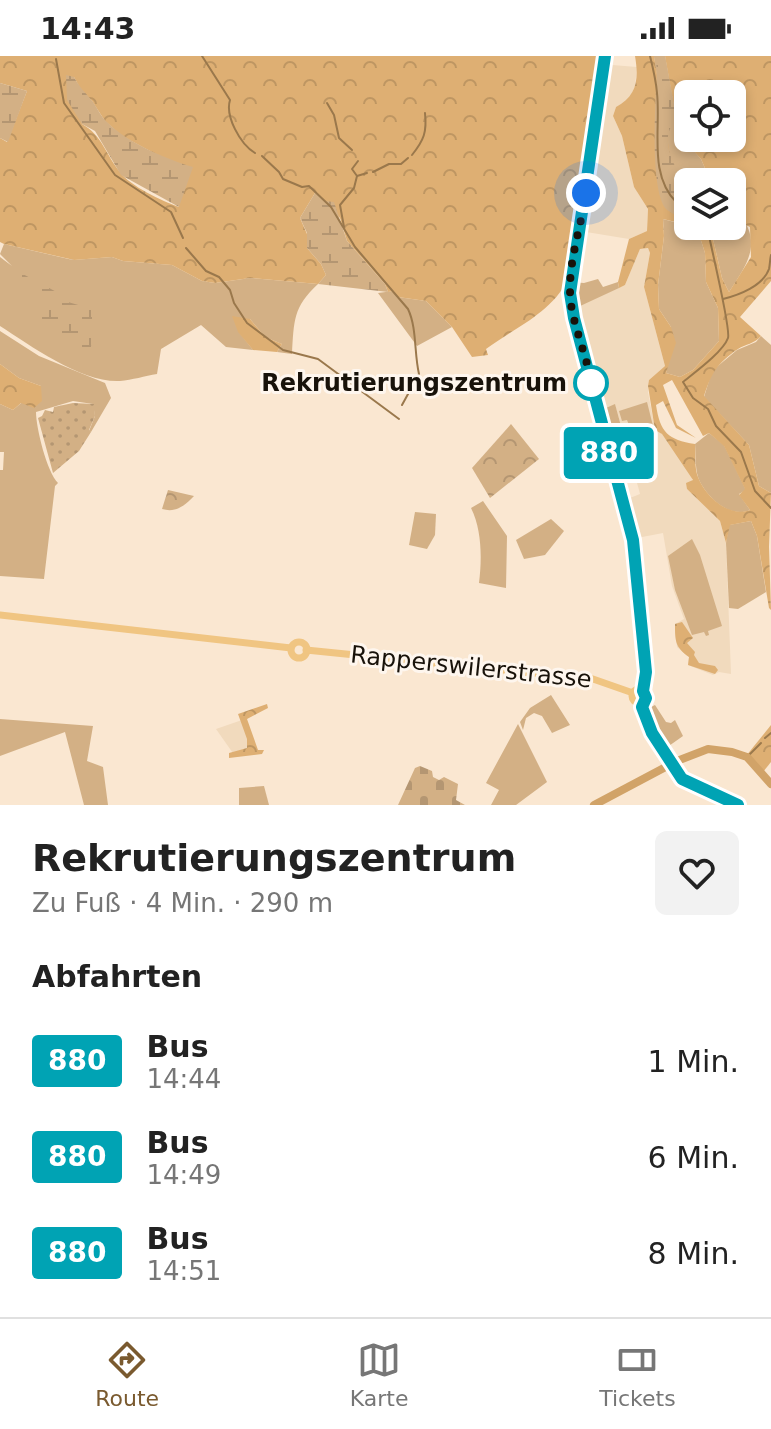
<!DOCTYPE html>
<html lang="de">
<meta charset="utf-8">
<style>
body{margin:0;font-family:"DejaVu Sans",sans-serif;background:#f2f2f2;color:#222;height:100vh;display:flex;flex-direction:column;font-size:30px;white-space:nowrap}
*{box-sizing:border-box;margin:0}
p{font-size:26px;color:#767676}
.icon{flex:none;width:44px;height:44px;fill:none;stroke:currentColor;stroke-width:2;stroke-linecap:round;stroke-linejoin:round}
.map{position:relative;height:749px;overflow:hidden}
.sheet{display:flex;flex-direction:column;background:#fff;flex:1}
.sheet>*{flex:none}
.badge{padding:0 16px;border-radius:6px;font-size:28px;line-height:52px}
.buttons{position:absolute;left:674px;top:24px;display:grid;gap:16px}
.buttons a{display:grid;place-items:center;width:72px;height:72px;border-radius:12px;background:#fff;box-shadow:0 4px 12px #0003;font-size:40px}
.you{position:absolute;width:40px;height:40px;margin:-20px;border:6px solid #fff;border-radius:50%;background:#1a73e8;box-shadow:0 0 0 12px #1a73e833}
.map>.badge{position:absolute;translate:-50% -50%;box-shadow:0 0 0 4px #fff}
h2{padding:0 32px;font-size:30px;line-height:72px}
.round{display:grid;place-items:center;flex:none;width:84px;height:84px;border-radius:12px;background:#f2f2f2}
.headline{display:flex;align-items:center;justify-content:space-between;height:136px;padding:0 32px}
h1{font-size:38px;font-weight:700;line-height:60px}
ul{padding:0;list-style:none}
li{display:flex;align-items:center;gap:24px;height:96px;padding:0 32px}
li div{flex:1}
li b{display:block;font-size:30px}
li em{font-style:normal}
li .badge{min-width:88px;font-weight:700;text-align:center}
.status{display:flex;justify-content:space-between;align-items:center;height:56px;padding:0 40px;background:#fff;direction:ltr}
.status svg{height:22px;fill:currentColor}
.tab-bar{display:flex;justify-content:space-around;align-items:center;height:112px;border-top:2px solid #e0e0e0;background:#fff;font-size:22px;color:#767676}
.tab-bar a{display:grid;justify-items:center;gap:4px}
.tab-bar .active{color:#7a5a2f}
.map>svg:first-child{display:block}
.built{fill:#f1dabd}
.grass{fill:#d3b085}
.forest{fill:url(#forest-crowns);fill-rule:evenodd}
.wetland{fill:url(#wetland-marsh)}
.cemetery{fill:url(#cemetery-stones)}
.park{fill:url(#park-crowns)}
.garden{fill:url(#garden-dots)}
.lines{fill:none;stroke-linecap:round;stroke-linejoin:round}
.stream{stroke:#9a784c;stroke-width:2}
.river{stroke:#d1a368;stroke-width:8}
.secondary{stroke:#fff;stroke-width:7}
.primary{stroke:#f0c582;stroke-width:7}
.line-casing{stroke:#fff;stroke-width:18}
.line{stroke:#00a3b4;stroke-width:12}
.walk{stroke:#18120a;stroke-width:8;stroke-dasharray:0 14.4}
.stop-dot{fill:#fff;stroke:#00a3b4;stroke-width:4}
.labels{text-anchor:middle;stroke-width:6;stroke-linejoin:round;paint-order:stroke}
.stop-label{font-size:24px;font-weight:bold;fill:#18120a;stroke:#fef6ee;text-anchor:end}
.street-label{font-size:24px;fill:#18120a;stroke:#fef6ee}
</style>
<div class="status"><b>14:43</b><svg viewBox="0 0 49 12"><path d="M0 12V9h3v3zM5 12V6h3v6zM10 12V3h3v9zM15 12V0h3v12zM26 1h20v11H26zM47 4h2v5h-2z"/></svg></div>
<div class="map">
<svg width="771" height="749" viewBox="0 0 771 749">
<defs>
<pattern id="forest-crowns" width="20" height="18" patternUnits="userSpaceOnUse" patternTransform="scale(2)"><rect width="20" height="18" fill="#deaf73"/><path d="M2 6a3 3 0 1 1 6 0M12 15a3 3 0 1 1 6 0" fill="none" stroke="#be9662"/></pattern>
<pattern id="wetland-marsh" width="20" height="14" patternUnits="userSpaceOnUse" patternTransform="scale(2)"><rect width="20" height="14" fill="#d3b085"/><path d="M1 5h8M5 5V1M11 12h8M15 12V8" fill="none" stroke="#b49672"/></pattern>
<pattern id="cemetery-stones" width="16" height="16" patternUnits="userSpaceOnUse" patternTransform="scale(2)"><rect width="16" height="16" fill="#d3b085"/><path d="M2 7V4a2 2 0 0 1 4 0v3zM10 15v-3a2 2 0 0 1 4 0v3z" fill="#b49672"/></pattern>
<pattern id="park-crowns" width="20" height="18" patternUnits="userSpaceOnUse" patternTransform="scale(2)"><rect width="20" height="18" fill="#d3b085"/><path d="M2 6a3 3 0 1 1 6 0M12 15a3 3 0 1 1 6 0" fill="none" stroke="#b49672"/></pattern>
<pattern id="garden-dots" width="8" height="8" patternUnits="userSpaceOnUse" patternTransform="scale(2)"><rect width="8" height="8" fill="#d3b085"/><path d="M2 2h.1M6 6h.1" fill="none" stroke="#b49672" stroke-width="1.8" stroke-linecap="round"/></pattern>
</defs>
<rect width="100%" height="100%" fill="#fae7d1"/>
<g class="built">
<polygon points="600,8 637,11 635,30 629,44 616,51 613,60 622,80 634,131 648,153 647,175 629,183 574,174"/>
<polygon points="648,192 650,197 644,231 665,310 649,324 648,336 655,373 662,378 690,417 693,425 687,433 720,465 726,487 731,618 719,616 713,619 688,609 689,601 677,591 675,568 684,563 672,530 663,477 637,482 625,444 640,438 639,434 615,349 606,353 578,250 625,229 640,193"/>
<polygon points="242,664 253,695 235,700 216,673"/>
</g>
<g class="grass">
<polygon points="654,0 665,0 679,78 701,103 711,126 688,126 688,129 680,119 677,160"/>
<path d="M 732,157 L 739,157 C 763,188 747,208 729,236 L 722,222 L 710,170 L 732,170 Z"/>
<polygon points="663,163 697,172 705,197 706,226 718,252 719,285 693,314 680,321 666,317 670,301 671,271 659,253 658,229 664,180"/>
<path d="M 4,188 L 73,204 L 112,201 L 123,205 L 172,209 L 202,225 L 215,227 L 250,222 L 318,228 C 293,251 294,265 292,298 L 277,296 L 282,288 L 265,281 L 250,263 L 239,276 L 253,294 L 226,291 L 201,269 L 161,293 L 157,318 C 145,320 132,324 120,325 C 82,327 31,290 0,270 L 0,201 L 12,210 L 0,198 Z"/>
<polygon points="598,223 603,231 618,226 619,232 578,251 606,352 615,348 627,392 609,397 586,305 570,226 584,227"/>
<polygon points="393,235 398,241 426,245 452,271 417,290 378,237"/>
<path d="M 0,275 L 39,300 L 105,327 L 111,342 L 91,376 L 89,375 L 95,360 L 93,348 L 73,345 L 36,356 C 36,372 47,416 58,427 L 55,430 L 44,523 L 0,520 L 0,414 L 3,414 L 4,396 L 0,396 L 0,348 L 13,354 L 41,330 L 19,322 L 0,308 Z"/>
<polygon points="761,280 771,289 771,437 759,430 749,389 704,341 712,315 737,294 756,286"/>
<polygon points="647,346 654,374 633,379 627,364 622,365 619,355"/>
<path d="M 709,377 L 724,389 L 746,434 L 739,438 L 750,454 C 729,463 705,440 698,421 C 695,411 696,398 695,388 Z"/>
<path d="M 483,445 L 507,480 L 506,532 L 479,527 C 482,503 482,474 471,452 Z"/>
<polygon points="415,456 436,458 435,479 427,493 409,489"/>
<polygon points="551,463 564,475 545,499 524,503 516,484"/>
<polygon points="751,465 757,480 766,536 738,553 729,552 726,487 729,469"/>
<polygon points="692,483 700,499 722,570 708,575 709,579 706,580 704,576 692,579 675,534 668,500"/>
<polygon points="551,639 570,669 552,677 542,660 534,657 526,662 523,674 520,666 530,652"/>
<polygon points="655,649 666,666 671,667 675,664 683,680 666,692 647,653"/>
<polygon points="0,663 93,670 87,705 103,711 108,749 84,749 65,676 0,700"/>
<polygon points="518,668 547,726 516,749 491,749 499,734 486,727"/>
<polygon points="264,730 269,749 239,749 239,732"/>
</g>
<g class="forest">
<path d="M 0,0 L 600,0 L 567,225 C 551,257 513,273 486,293 L 488,299 L 472,301 L 452,271 L 426,245 L 398,241 L 393,235 L 388,236 L 385,228 L 347,185 L 340,162 L 315,137 L 300,162 L 307,178 L 307,192 L 321,208 L 326,219 L 318,228 L 250,222 L 215,227 L 202,225 L 172,209 L 123,205 L 112,201 L 74,204 L 4,188 L 0,186 L 0,82 L 7,86 L 27,35 L 0,27 ZM 74,21 L 81,34 L 92,45 L 105,65 L 122,80 L 165,103 L 179,151 C 162,145 130,130 120,116 C 106,99 102,79 82,68 Z"/>
<path d="M 635,0 L 654,0 L 674,124 L 680,119 L 688,129 L 688,169 L 663,163 L 664,180 L 658,229 L 659,253 L 671,271 L 676,287 L 666,317 L 680,321 L 693,314 L 719,285 L 718,252 L 706,226 L 705,197 L 697,172 L 690,170 L 710,170 L 722,222 L 729,236 L 751,201 L 750,171 L 744,168 L 739,157 L 732,157 L 732,126 L 711,126 L 701,103 L 679,79 L 665,0 L 771,0 L 771,225 L 740,261 L 761,280 C 754,288 746,288 738,293 C 717,307 711,318 704,340 L 749,389 L 759,430 L 771,437 L 769,491 L 771,554 L 769,552 L 757,480 L 751,465 L 730,469 L 726,487 L 720,465 L 687,433 L 686,427 L 693,424 L 662,378 L 655,374 L 648,330 L 649,324 L 665,310 L 644,231 L 650,197 L 648,192 L 640,193 L 625,229 L 619,232 L 618,226 L 629,183 L 647,175 L 648,153 L 634,131 L 622,80 L 613,60 L 616,51 C 637,40 639,23 635,0 ZM 688,38 L 732,38 L 732,82 L 688,82 ZM 672,324 L 703,380 L 709,377 L 724,390 L 745,433 L 739,439 L 750,454 C 729,462 705,440 698,421 C 694,411 696,398 695,388 C 668,384 660,376 656,349 L 663,345 L 676,372 L 696,382 L 677,369 L 663,329 Z"/>
<polygon points="232,260 250,263 265,281 282,288 277,296 253,294 238,276"/>
<polygon points="0,308 19,322 41,330 42,345 34,352 21,347 13,354 0,348"/>
<path d="M 682,566 L 693,582 L 687,587 L 695,596 L 694,599 L 699,607 L 715,610 L 718,614 L 715,618 L 688,609 L 689,601 C 675,591 675,585 675,568 Z"/>
<polygon points="267,648 268,652 247,663 258,694 264,694 262,698 229,702 229,697 247,692 247,683 238,658"/>
<polygon points="771,669 771,706 763,716 746,700"/>
</g>
<g class="wetland">
<path d="M 654,0 L 665,0 L 677,64 C 660,77 670,103 680,119 L 674,124 L 681,147 L 677,160 C 674,158 668,155 666,153 C 649,132 656,40 657,12 Z"/>
<path d="M 66,19 L 74,21 C 79,31 86,37 93,46 C 98,53 101,61 108,67 C 128,87 166,103 193,111 L 179,151 L 121,119 L 95,75 L 82,68 L 67,44 Z"/>
<polygon points="0,27 27,35 8,86 0,82"/>
<polygon points="315,137 325,145 334,146 347,185 385,228 388,236 318,228 326,219 321,208 307,192 307,177 300,162"/>
<polygon points="21,217 64,240 68,246 92,253 92,281 89,310 32,265 43,244 19,223"/>
</g>
<polygon class="cemetery" points="420,710 432,715 433,721 439,724 444,721 458,728 456,744 465,749 398,749 415,712"/>
<g class="park">
<polygon points="511,368 539,403 490,442 472,412"/>
<path d="M 168,434 L 194,440 C 184,450 176,457 162,453 Z"/>
</g>
<polygon class="garden" points="73,347 94,348 95,360 89,374 91,376 79,395 53,417 38,362 42,360 45,354 53,356 54,351"/>
<g class="lines">
<g class="stream">
<path d="M 202,0 L 230,44 C 225,60 240,88 255,97"/>
<path d="M 650,0 C 653,12 656,25 657,37 C 661,73 648,119 677,147 L 677,155 L 688,161"/>
<polyline points="56,3 64,47 115,119 171,156 183,182"/>
<polyline points="327,47 334,59 339,82 352,94"/>
<path d="M 412,99 C 424,84 427,76 425,57"/>
<path d="M 262,100 L 279,116 L 283,123 L 302,131 L 309,130 L 331,151 L 355,191 L 408,253 C 417,272 414,297 419,318 L 402,349"/>
<polyline points="373,116 389,108 401,108 408,102"/>
<polyline points="357,120 367,117"/>
<path d="M 705,170 L 708,175 C 711,191 731,273 728,282 C 723,296 694,317 683,326 L 693,342 L 708,353 L 716,370 L 741,396 L 755,435 L 771,452"/>
<polyline points="344,171 340,149 354,132 357,120 352,113 358,105"/>
<polyline points="186,192 206,215 219,221 230,234 234,247 247,267 283,294 318,303 399,363"/>
<path d="M 723,243 C 739,239 763,230 769,213 C 770,208 770,203 771,199"/>
<polyline points="765,682 771,677"/>
<polyline points="747,701 761,687"/>
</g>
<polyline class="river" points="594,749 677,705 708,693 732,696 747,701 771,728"/>
<polyline class="secondary" points="605,0 570,237 574,262 633,484 646,616 643,635"/>
<g class="primary">
<polyline points="0,559 291,592"/>
<circle cx="299" cy="594" r="8"/>
<polyline points="306,594 593,623 633,637"/>
<circle cx="639" cy="640" r="7"/>
<path d="M 637,647 C 640,660 671,714 681,722 C 696,735 720,741 738,749"/>
</g>
</g>
<g class="lines">
<defs>
<polyline id="line" points="605,0 570,237 574,262 633,484 646,616 643,635 646,642 642,651 652,677 682,723 738,749"/>
</defs>
<use href="#line" class="line-casing"/>
<use href="#line" class="line"/>
<path class="walk" d="M 586,137 C 581,173 566,211 571,248 C 575,275 587,300 591,327"/>
</g>
<circle class="stop-dot" cx="591" cy="327" r="16"/>
<g class="labels">
<g class="stop-label">
<text x="567" y="335">Rekrutierungszentrum</text>
</g>
<g class="street-label">
<text transform="translate(471 611) rotate(6)" y="8">Rapperswilerstrasse</text>
</g>
</g>
</svg>
<div class="buttons">
<a><svg class="icon" aria-label="locate" viewBox="0 0 24 24"><circle cx="12" cy="12" r="6"/><path d="M12 2v4M12 18v4M2 12h4M18 12h4"/></svg></a>
<a><svg class="icon" aria-label="layers" viewBox="0 0 24 24"><path d="M12 4l9 5-9 5-9-5zM3 14l9 5 9-5"/></svg></a>
</div>
<div class="you" style="left:586px;top:137px"></div>
<b class="badge" style="left:609px;top:397px;background:#00a3b4;color:#fff">880</b>
</div>
<section class="sheet">
<div class="headline"><div><h1>Rekrutierungszentrum</h1><p>Zu Fuß · 4 Min. · 290 m</p></div><a class="round"><svg class="icon" aria-label="heart" viewBox="0 0 24 24"><path d="M12 20l-8-8c-3-5 5-10 8-4 3-6 11-1 8 4z"/></svg></a></div>
<h2>Abfahrten</h2>
<ul>
<li><span class="badge" style="background:#00a3b4;color:#fff">880</span><div><b>Bus</b><p>14:44</p></div><em>1 Min.</em></li>
<li><span class="badge" style="background:#00a3b4;color:#fff">880</span><div><b>Bus</b><p>14:49</p></div><em>6 Min.</em></li>
<li><span class="badge" style="background:#00a3b4;color:#fff">880</span><div><b>Bus</b><p>14:51</p></div><em>8 Min.</em></li>
</ul>
</section>
<nav class="tab-bar">
<a class="active"><svg class="icon" aria-label="directions" viewBox="0 0 24 24"><path d="M12 3l9 9-9 9-9-9zM9 14v-3h6M13 9l2 2-2 2"/></svg>Route</a>
<a><svg class="icon" aria-label="map" viewBox="0 0 24 24"><path d="M3 6l6-2 6 2 6-2v14l-6 2-6-2-6 2zM9 4v14M15 6v14"/></svg>Karte</a>
<a><svg class="icon" aria-label="tickets" viewBox="0 0 24 24"><path d="M3 7h18v10H3zM15 7v10"/></svg>Tickets</a>
</nav>
